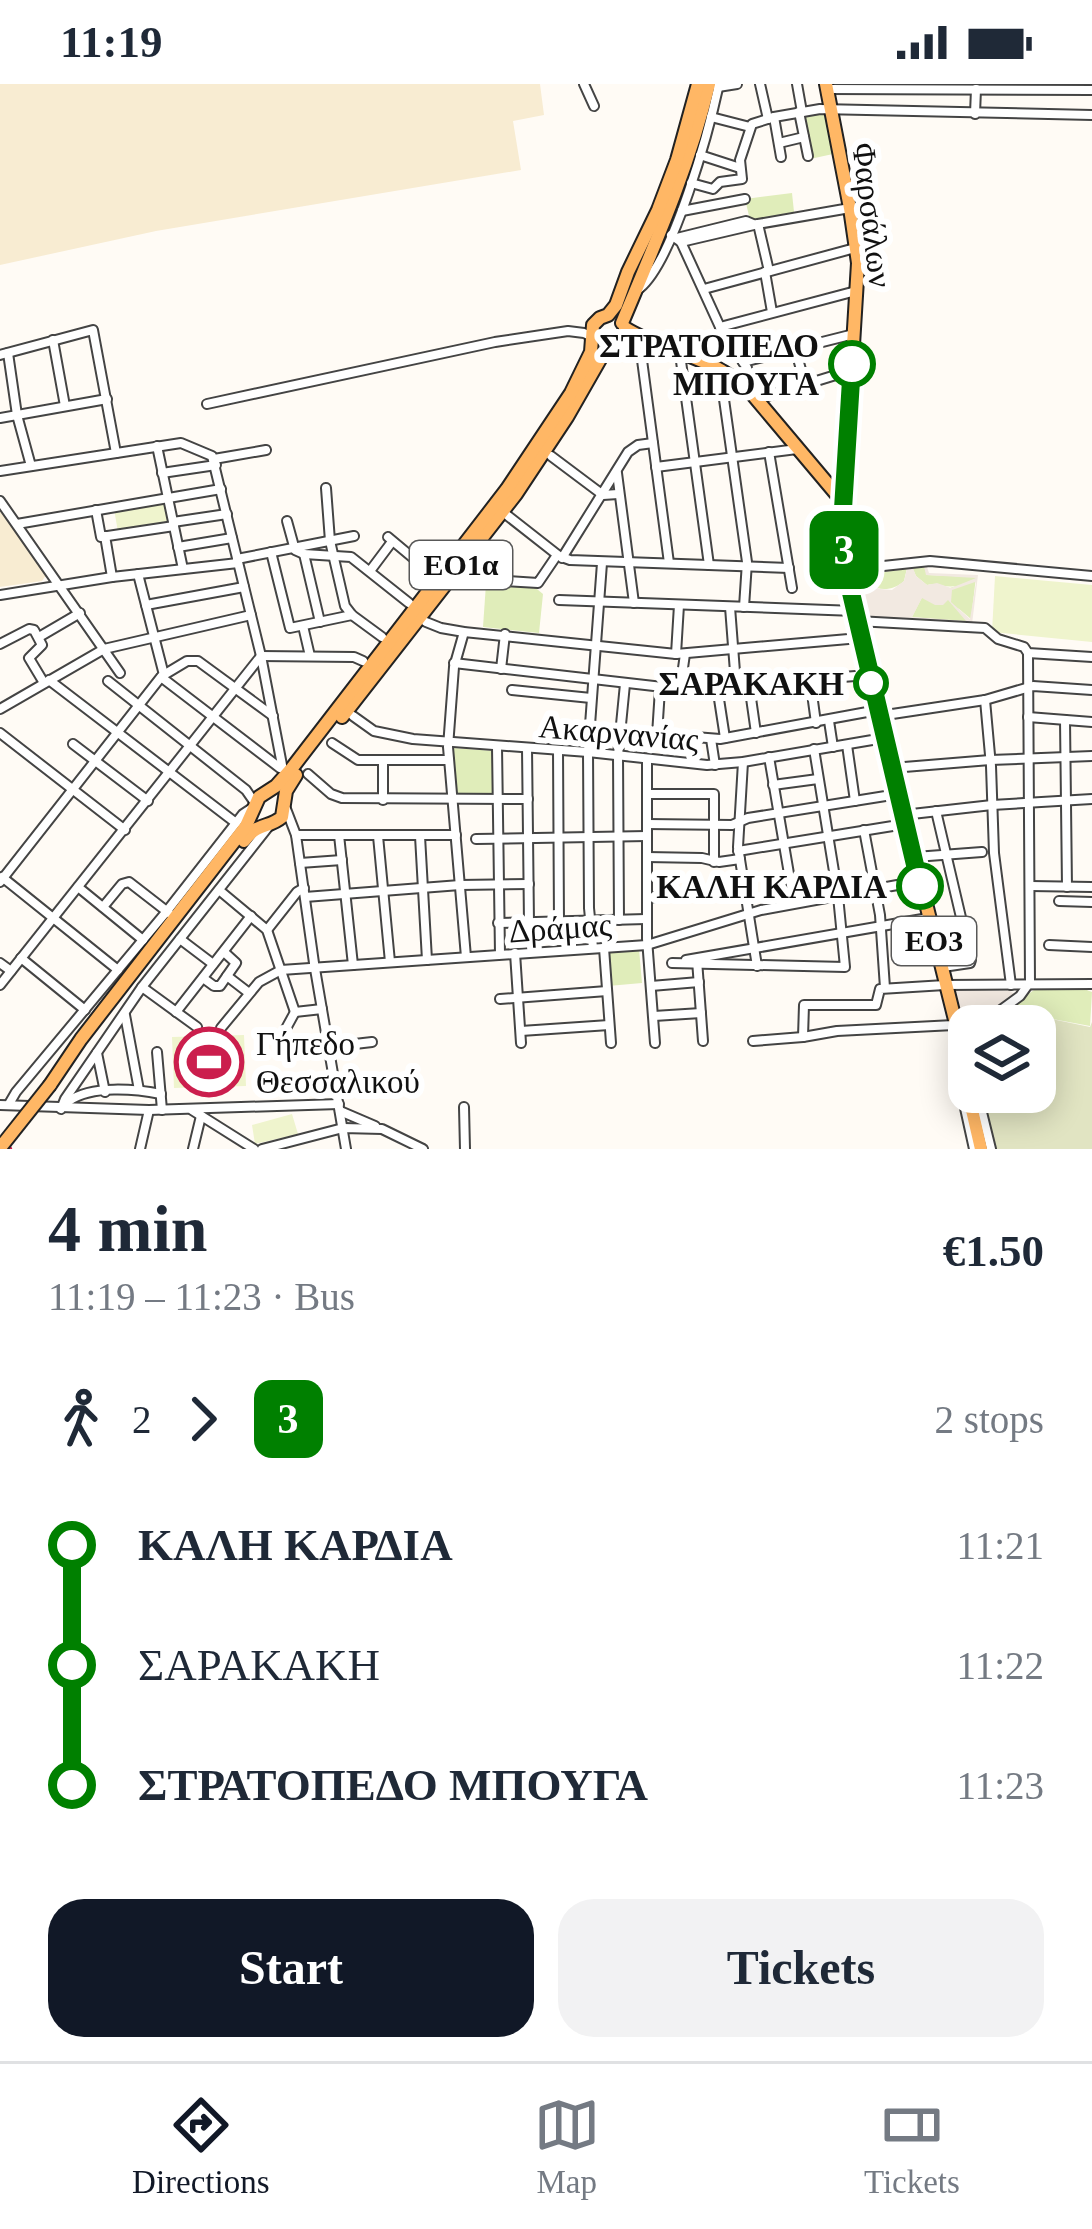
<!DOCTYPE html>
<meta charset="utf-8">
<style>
body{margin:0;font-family:"Times New Roman",serif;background:#f2f2f3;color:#1f2937;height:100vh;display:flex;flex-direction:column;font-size:45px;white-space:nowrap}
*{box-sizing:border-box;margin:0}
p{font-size:39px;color:#747a83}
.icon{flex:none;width:66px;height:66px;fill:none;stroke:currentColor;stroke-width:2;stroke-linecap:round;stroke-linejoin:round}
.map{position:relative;height:1065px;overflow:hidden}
.drawer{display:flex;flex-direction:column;background:#fff;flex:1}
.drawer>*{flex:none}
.badge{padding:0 24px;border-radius:18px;font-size:42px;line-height:78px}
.controls{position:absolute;left:948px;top:921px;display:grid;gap:24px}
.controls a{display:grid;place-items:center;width:108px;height:108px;border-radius:24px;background:#fff;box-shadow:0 6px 30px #0003;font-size:60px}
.map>.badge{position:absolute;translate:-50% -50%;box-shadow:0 0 0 6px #fff}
.legs{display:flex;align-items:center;gap:18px;height:132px;padding:0 48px;font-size:39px}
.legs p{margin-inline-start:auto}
.head{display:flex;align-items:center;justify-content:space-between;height:204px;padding:0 48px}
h1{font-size:66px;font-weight:700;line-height:90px}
.cta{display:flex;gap:24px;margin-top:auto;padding:24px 48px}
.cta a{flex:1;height:138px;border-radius:36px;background:#111827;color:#fff;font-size:48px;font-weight:700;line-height:138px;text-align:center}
.cta a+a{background:#f2f2f3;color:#1f2937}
ul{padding:0 48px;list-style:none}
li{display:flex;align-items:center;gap:42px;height:120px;font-size:45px}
li i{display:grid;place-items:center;width:18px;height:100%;margin:0 15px;background:currentColor}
li i::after{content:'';width:30px;height:30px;margin:-15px;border:9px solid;border-radius:50%;background:#fff}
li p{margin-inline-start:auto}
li:first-child i{background:linear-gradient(#0000 50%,currentColor 0)}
li:last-child i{background:linear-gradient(currentColor 50%,#0000 0)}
.status{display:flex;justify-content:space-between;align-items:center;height:84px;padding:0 60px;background:#fff;direction:ltr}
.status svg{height:33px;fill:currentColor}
.tab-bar{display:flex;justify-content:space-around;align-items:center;height:168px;border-top:3px solid #e0e1e3;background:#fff;font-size:33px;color:#747a83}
.tab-bar a{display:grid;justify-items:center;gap:6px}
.tab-bar .active{color:#111827}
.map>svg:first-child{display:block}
.farmland{fill:#f8ecd2}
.green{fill:#e0edba}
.cemetery{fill:#e1e4c2}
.pitch{fill:#eff4cd}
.plaza{fill:#f2e9e1;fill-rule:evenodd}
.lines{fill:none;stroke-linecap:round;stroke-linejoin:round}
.minor-casing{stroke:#444;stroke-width:12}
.major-casing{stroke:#222;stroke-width:16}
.minor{stroke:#fff;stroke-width:8}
.major{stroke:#ffb765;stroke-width:12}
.rail-casing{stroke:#cb1e4d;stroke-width:8}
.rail{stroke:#fff;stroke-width:3;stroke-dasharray:9;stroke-linecap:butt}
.major-bridge-casing{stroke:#222;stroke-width:16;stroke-linecap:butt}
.major-bridge{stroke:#ffb765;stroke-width:12}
.line-1-casing{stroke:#fff;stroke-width:27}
.line-1{stroke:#008000;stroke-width:18}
.stop-1-dot{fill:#fff;stroke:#008000;stroke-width:6}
.labels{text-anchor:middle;stroke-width:12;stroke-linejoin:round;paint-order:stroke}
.shield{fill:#fff;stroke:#585858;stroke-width:3}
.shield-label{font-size:30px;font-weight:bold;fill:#111}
.street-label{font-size:33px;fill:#111;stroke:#fff}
.stop-label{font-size:33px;font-weight:bold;fill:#111;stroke:#fff;text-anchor:end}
.poi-label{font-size:33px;fill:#111;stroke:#fff;text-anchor:start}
</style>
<div class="status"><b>11:19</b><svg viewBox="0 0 49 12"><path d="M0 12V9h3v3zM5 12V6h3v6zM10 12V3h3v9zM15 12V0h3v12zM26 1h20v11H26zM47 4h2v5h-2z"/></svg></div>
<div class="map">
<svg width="1092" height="1065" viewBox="0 0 1092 1065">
<rect width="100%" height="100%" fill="#fffbf5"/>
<g class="farmland">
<polygon points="0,0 540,0 544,31 513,37 521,86 156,147 0,181"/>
<polygon points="0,422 42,482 46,491 42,497 0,503"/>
</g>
<g class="green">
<polygon points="825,29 833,70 810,75 801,33"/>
<polygon points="792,109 794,128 750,136 745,115"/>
<path d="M 924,482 L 927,491 L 976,493 L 971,535 L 958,524 L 968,538 L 912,533 L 922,513 L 956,502 C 945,504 938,499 927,501 L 916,492 L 912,483 Z"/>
<path d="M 907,484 L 904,497 C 890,510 869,507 860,490 Z"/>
<polygon points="486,500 532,501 543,510 539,549 483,543"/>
<polygon points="453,664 495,667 496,712 457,713"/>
<polygon points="639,865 642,899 608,902 606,867"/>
<polygon points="1084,905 1092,908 1090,942 1042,933 1036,949 1035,942 983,942 1034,906"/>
</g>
<polygon class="cemetery" points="1042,933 1090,943 1092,938 1092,1065 992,1065 978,1008 1035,1008 1035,949"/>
<g class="pitch">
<polygon points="164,416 169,440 118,448 114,425"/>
<polygon points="995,492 1092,501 1092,558 992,548"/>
<polygon points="244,951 246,1002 174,1004 172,953"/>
<polygon points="292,1030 298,1050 255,1060 252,1041"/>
</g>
<g class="plaza">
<path d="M 926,480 L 929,489 L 978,491 L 972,540 L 866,534 L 855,488 ZM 924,482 L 926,491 L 976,494 L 951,504 L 937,499 L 927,501 L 916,492 L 913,484 ZM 907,485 L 904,497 L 892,506 L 880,505 L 869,501 L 861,491 ZM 975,498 L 976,499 L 970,535 L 951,518 L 952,506 ZM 922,514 L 935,521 L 943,521 L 948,516 L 966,537 L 912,533 Z"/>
<polygon points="952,906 1010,907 1014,910 961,949"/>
</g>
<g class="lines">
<defs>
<g id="minor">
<polyline points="584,0 594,22"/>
<polyline points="760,0 768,35"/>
<polyline points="797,0 802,28"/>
<polyline points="718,3 737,0"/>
<polyline points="827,5 1092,6"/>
<polyline points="799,28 808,72"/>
<polyline points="975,30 976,5"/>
<polyline points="711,33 750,43"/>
<polyline points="774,33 781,73"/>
<polyline points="779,59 804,53"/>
<polyline points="700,71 740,84"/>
<polyline points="691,99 713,105 720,98 742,95 740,76 752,40 774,33 820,25 1092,31"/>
<polyline points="682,127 745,115"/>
<polyline points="758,140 769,187"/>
<polyline points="671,151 681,158 720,243 747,284 753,309"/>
<polyline points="677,154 746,137 753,140"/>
<polyline points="681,158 758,140 850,124"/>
<polyline points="765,188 772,228"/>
<path d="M 640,204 C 674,175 709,46 719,0"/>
<polyline points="704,205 855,164"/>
<polyline points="720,243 856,207"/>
<polyline points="53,256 65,322"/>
<polyline points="640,261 669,479"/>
<polyline points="795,264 805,300"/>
<polyline points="8,269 17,331 31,382"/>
<polyline points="680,270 709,481"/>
<polyline points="0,271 93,246 116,369"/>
<polyline points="743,278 854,250"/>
<polyline points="720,287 747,478 744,523"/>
<polyline points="683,294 720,290"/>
<polyline points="758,315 852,286"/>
<polyline points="207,320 495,258 568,247 584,249 592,253"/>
<polyline points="0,334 107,315"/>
<polyline points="157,362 183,485"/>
<polyline points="769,368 792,504"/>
<polyline points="551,372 603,411 618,410"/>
<polyline points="214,375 266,366"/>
<polyline points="656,383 797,365"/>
<polyline points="0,387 181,359 212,372 261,572 282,681"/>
<polyline points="162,389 216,381"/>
<polyline points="617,389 634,519"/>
<polyline points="326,404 330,457 345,522 352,531 382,553"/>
<polyline points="0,417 120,589"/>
<polyline points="96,426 101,453 174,442"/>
<polyline points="508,432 559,472 570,476 789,484"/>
<polyline points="287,437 295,466 304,470 351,473 409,519"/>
<polyline points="173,438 227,430"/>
<polyline points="17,440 221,405"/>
<polyline points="105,452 112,493"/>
<polyline points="388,453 437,494"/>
<polyline points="178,463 232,454"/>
<polyline points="271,468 290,544 352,531"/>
<polyline points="304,470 320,538"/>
<polyline points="562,474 628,368 638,361 653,359"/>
<polyline points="237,475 354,452"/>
<polyline points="471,481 490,496 538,499 557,471"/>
<polyline points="846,486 930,477 1092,492"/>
<polyline points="370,487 391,459"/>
<polyline points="138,490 164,591"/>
<polyline points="0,511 112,493 238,479"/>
<polyline points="559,516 855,527"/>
<polyline points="146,521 244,503"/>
<polyline points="730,523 736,601"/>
<polyline points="857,537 985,544 998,555 1024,563 1028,569 1092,573"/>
<polyline points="426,538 441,544 464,548 676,570 860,554"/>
<polyline points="303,542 310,572"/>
<polyline points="464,548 454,583 448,663 466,873"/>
<polyline points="39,553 80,529"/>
<polyline points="0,560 29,545 34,546 42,561 29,574 44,599"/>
<polyline points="676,570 679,521"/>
<polyline points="261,572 354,573 363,577"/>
<polyline points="454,579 680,605 869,591"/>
<polyline points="501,585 505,550"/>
<polyline points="162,592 187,577 198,577 273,632"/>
<polyline points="810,595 816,639"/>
<polyline points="49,596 236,739"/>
<polyline points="108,597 246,706 255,719"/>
<polyline points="749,600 756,649"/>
<polyline points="717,602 725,654"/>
<polyline points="680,605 685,570"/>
<polyline points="512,606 591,614"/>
<polyline points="985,616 991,682 994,769 1011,901"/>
<polyline points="0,625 104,565 251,531"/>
<polyline points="353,632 374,647 413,655 588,668 707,681 743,678 884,654"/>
<polyline points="879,632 985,616 1033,602 1092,606"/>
<polyline points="1028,633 1092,638"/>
<polyline points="1065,636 1067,803"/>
<polyline points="829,637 833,663"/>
<polyline points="620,647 720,655 878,626"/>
<polyline points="0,649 125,746"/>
<polyline points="657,651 660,605"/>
<polyline points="711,655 715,681"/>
<polyline points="332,659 358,676 449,676"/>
<polyline points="73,660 148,717"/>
<polyline points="847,661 855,717"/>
<polyline points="497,663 500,870"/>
<polyline points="527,664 529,838"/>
<polyline points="558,666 559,837"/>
<polyline points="769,673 794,819"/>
<polyline points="647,676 647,855 655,959"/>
<polyline points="743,678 738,763 757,882"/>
<polyline points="892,684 990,676 1092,672"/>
<polyline points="308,690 331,710 342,714 528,715"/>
<polyline points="773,701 818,695"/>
<polyline points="647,710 714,710 714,778"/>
<polyline points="383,716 383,676"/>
<polyline points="286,725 296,751 314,879 346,1065"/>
<polyline points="936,727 971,876 970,879 943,883"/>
<polyline points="903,731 992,721 1092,715"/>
<polyline points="647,740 732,741 748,734 898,710"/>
<polyline points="864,746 880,831 885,904"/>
<polyline points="296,751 456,751"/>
<polyline points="339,751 353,881"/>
<polyline points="378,752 390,878"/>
<polyline points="420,752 427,876"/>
<polyline points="476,755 647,752"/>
<polyline points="738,767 905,740"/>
<polyline points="647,773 702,774 719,778 740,775"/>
<polyline points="915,773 982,768"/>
<polyline points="300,779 342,776"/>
<polyline points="2,793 118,886"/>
<polyline points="0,798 161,593 280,684"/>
<polyline points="1031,802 1092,803"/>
<polyline points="78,803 143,856"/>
<polyline points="219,806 267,846 295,928 322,925"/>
<polyline points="305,813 460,801 529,800"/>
<polyline points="647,814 744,803"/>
<polyline points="1059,817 1092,818"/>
<polyline points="103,823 122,800 129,798 169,829"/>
<polyline points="619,836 618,671 625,600"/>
<polyline points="498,839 646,835"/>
<polyline points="267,846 297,808 304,804"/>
<polyline points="180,855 213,880"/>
<polyline points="1049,861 1092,863"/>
<polyline points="593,864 589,824 588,668 602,479"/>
<polyline points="604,864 611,959"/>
<polyline points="515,869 521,959"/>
<polyline points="21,874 85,926"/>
<polyline points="686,876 928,834"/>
<polyline points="697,876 703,957"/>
<polyline points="0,879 11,887"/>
<polyline points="672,879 845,883 838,812 814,665"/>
<polyline points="227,892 249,909"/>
<polyline points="203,894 214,902 220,902 236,879 224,868"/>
<polyline points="0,901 261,572"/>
<polyline points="651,902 699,898"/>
<polyline points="142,903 197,943"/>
<polyline points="500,915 607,907"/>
<polyline points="176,928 251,832"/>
<polyline points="125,931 139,1006"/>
<polyline points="654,932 701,929"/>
<polyline points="979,942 1020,912 1030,898 1028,569"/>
<polyline points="221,944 259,898 281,886 647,861 761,826 919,797"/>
<polyline points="521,947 609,941"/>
<polyline points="283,950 295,928"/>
<polyline points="803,953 804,921 876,921 880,905 945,901 1092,900"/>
<polyline points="753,957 803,953 837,947 954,941"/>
<polyline points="329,963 372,958"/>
<polyline points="157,968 162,1026"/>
<polyline points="97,969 105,1008"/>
<polyline points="962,991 959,997 974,1065"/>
<polyline points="977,1008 991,1065"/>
<path d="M 69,1017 C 92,1001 135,1005 161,1010"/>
<polyline points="9,1020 16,1008 167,827 243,730 255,722"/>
<polyline points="0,1021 149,1026 339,1020"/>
<polyline points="464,1023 465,1065"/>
<polyline points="61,1025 65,1015 142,903 269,742"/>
<polyline points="192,1026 254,1065"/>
<polyline points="340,1027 375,1042"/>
<polyline points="140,1065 149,1026"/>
<polyline points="193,1065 201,1032"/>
<polyline points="262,1065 343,1044 382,1045 423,1065"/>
</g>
<g id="major">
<polyline points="826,0 850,124 858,179 843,425 845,479 881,639 969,992"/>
<path d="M 622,239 C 655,160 689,83 709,0"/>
<path d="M 625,244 C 655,263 692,269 722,287 C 733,293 743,302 753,311 L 843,418"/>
<polyline points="342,633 516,410 567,333 603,270 623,259 655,260"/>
<path d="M 244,757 C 259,737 268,745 282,733 L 286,707 L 296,691"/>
<polyline points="963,987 981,1065"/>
<polyline points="50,1001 81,955 246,742 259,713 276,702 292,684 507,405 571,309 591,268 593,241 600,234 608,231 616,221 628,188 658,126 677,76 698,0"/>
</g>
</defs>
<use href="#minor" class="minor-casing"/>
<use href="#major" class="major-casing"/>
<use href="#minor" class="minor"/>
<use href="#major" class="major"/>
<defs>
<polyline id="rail" points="0,1061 8,1065"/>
</defs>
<use href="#rail" class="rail-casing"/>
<use href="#rail" class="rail"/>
<defs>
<polyline id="major-bridge" points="0,1064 50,1001"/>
</defs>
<use href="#major-bridge" class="major-bridge-casing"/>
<use href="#major-bridge" class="major-bridge"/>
</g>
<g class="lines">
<defs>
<polyline id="line-1" points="852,280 843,425 844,479 920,802"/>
</defs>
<use href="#line-1" class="line-1-casing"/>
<use href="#line-1" class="line-1"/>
</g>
<defs>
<symbol id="stadium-ring" viewBox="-11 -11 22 22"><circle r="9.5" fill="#fff" stroke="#cb1e4d" stroke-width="1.5"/><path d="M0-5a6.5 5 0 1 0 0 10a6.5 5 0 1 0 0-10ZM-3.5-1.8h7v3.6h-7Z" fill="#cb1e4d"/></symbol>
</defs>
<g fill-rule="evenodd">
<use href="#stadium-ring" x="171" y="940" width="76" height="76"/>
</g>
<g class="stop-1-dot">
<circle cx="852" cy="280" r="21"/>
<circle cx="871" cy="599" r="15"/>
<circle cx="920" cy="802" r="21"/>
</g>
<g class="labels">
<g class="shield">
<rect x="410" y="457" width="102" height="48" rx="9"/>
<rect x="892" y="833" width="84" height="48" rx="9"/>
</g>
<g class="shield-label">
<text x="461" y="491">ΕΟ1α</text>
<text x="934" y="867">ΕΟ3</text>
</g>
<g class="street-label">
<text transform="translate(873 131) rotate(83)" y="12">Φαρσάλων</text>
<text transform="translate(619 648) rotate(5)" y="12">Ακαρνανίας</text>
<text transform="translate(560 843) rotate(-4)" y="12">Δράμας</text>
</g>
<g class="stop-label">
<text x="819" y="273">ΣΤΡΑΤΟΠΕΔΟ<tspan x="819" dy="38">ΜΠΟΥΓΑ</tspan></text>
<text x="844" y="611">ΣΑΡΑΚΑΚΗ</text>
<text x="887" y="814">ΚΑΛΗ ΚΑΡΔΙΑ</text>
</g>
<g class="poi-label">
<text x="256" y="971">Γήπεδο<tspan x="256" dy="38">Θεσσαλικού</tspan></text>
</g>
</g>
</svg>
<div class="controls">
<a><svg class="icon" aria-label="layers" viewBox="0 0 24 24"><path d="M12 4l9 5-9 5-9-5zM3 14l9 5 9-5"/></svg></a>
</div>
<b class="badge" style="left:844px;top:466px;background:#008000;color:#fff">3</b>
</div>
<section class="drawer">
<div class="head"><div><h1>4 min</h1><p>11:19 – 11:23 · Bus</p></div><b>€1.50</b></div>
<div class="legs"><svg class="icon" aria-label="walk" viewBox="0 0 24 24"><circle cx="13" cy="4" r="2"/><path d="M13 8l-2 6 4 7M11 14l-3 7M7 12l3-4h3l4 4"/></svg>2<svg class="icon" aria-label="forward" viewBox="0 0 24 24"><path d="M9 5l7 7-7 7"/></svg><b class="badge" style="background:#008000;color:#fff">3</b><p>2 stops</p></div>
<ul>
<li><i style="color:#008000"></i><b>ΚΑΛΗ ΚΑΡΔΙΑ</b><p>11:21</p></li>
<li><i style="color:#008000"></i><span>ΣΑΡΑΚΑΚΗ</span><p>11:22</p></li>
<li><i style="color:#008000"></i><b>ΣΤΡΑΤΟΠΕΔΟ ΜΠΟΥΓΑ</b><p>11:23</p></li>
</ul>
<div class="cta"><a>Start</a><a>Tickets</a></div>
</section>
<nav class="tab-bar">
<a class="active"><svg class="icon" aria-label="directions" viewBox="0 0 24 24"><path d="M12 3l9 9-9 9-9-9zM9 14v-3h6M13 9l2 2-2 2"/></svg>Directions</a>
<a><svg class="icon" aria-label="map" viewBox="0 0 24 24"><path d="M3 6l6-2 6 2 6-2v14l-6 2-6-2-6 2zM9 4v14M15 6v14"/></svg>Map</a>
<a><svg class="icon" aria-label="tickets" viewBox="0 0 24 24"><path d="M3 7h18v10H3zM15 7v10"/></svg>Tickets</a>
</nav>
